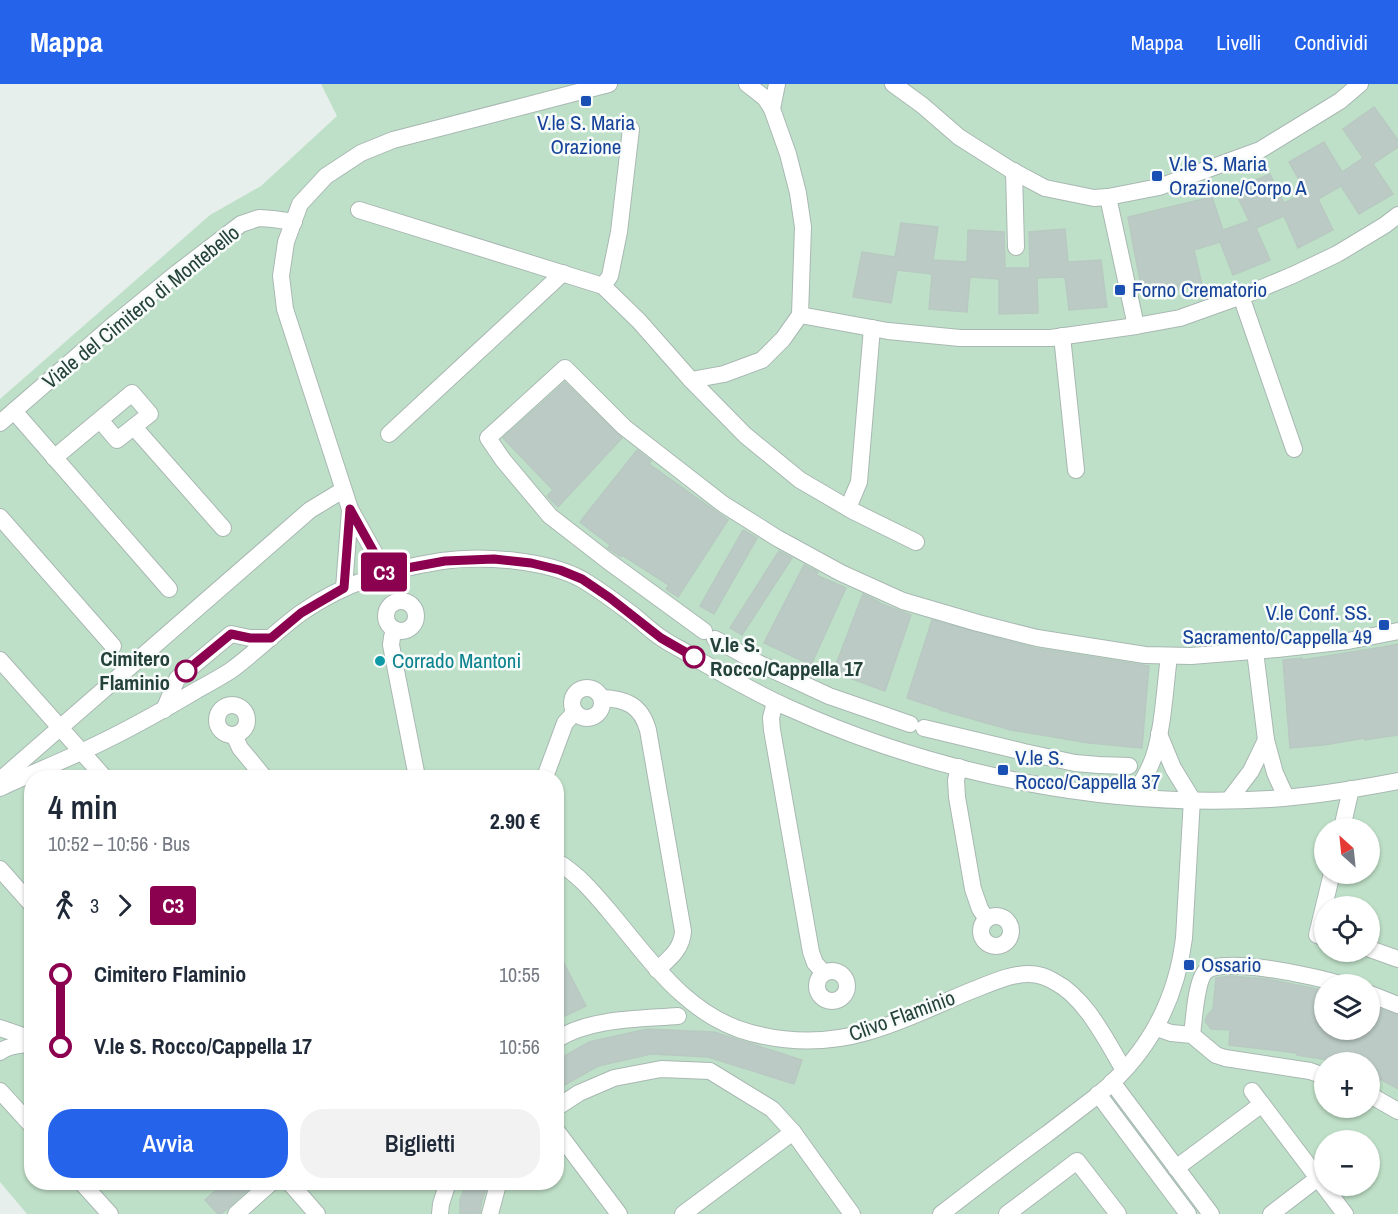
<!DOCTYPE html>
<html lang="it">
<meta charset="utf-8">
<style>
body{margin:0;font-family:"Archivo Narrow",sans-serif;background:#f2f2f3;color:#1f2937;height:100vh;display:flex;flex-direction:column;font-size:22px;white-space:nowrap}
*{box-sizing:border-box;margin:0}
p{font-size:20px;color:#747a83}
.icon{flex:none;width:33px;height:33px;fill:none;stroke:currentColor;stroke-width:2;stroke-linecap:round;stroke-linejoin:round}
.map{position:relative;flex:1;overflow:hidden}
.panel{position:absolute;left:24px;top:686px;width:540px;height:420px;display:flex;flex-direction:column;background:#fff;border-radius:24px;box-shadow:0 2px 4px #0004}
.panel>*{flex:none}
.badge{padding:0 12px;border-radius:4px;font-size:21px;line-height:39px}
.needle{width:39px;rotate:333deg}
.buttons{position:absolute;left:1314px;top:734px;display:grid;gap:12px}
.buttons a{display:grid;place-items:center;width:66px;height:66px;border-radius:50%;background:#fff;box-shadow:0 2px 4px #0004;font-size:30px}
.map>.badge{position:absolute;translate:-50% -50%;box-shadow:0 0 0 3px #fff}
.legs{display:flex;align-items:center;gap:9px;height:66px;padding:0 24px;font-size:20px}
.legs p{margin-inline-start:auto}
.overview{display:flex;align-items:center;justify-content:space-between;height:102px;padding:0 24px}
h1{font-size:33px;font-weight:600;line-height:45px}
.primary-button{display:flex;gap:12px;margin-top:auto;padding:12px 24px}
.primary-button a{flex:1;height:69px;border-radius:24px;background:#2563eb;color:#fff;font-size:24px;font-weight:600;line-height:69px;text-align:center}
.primary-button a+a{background:#f2f2f3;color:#1f2937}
ul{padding:0 24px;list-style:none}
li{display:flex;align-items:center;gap:21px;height:72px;font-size:22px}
li i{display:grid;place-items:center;width:9px;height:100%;margin:0 8px;background:currentColor}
li i::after{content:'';width:15px;height:15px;margin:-8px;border:4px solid;border-radius:50%;background:#fff}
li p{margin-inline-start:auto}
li:first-child i{background:linear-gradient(#0000 50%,currentColor 0)}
li:last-child i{background:linear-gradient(currentColor 50%,#0000 0)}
header{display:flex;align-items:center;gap:36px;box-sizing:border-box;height:84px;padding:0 30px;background:#2563eb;color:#fff}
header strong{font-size:28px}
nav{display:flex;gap:33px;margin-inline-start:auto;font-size:21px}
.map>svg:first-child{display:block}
.green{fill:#bfe0c8;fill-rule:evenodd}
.building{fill:#bbcac4;stroke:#b8c9c2;stroke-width:1.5}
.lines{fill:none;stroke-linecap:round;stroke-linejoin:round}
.minor-casing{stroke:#a8b8b2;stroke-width:18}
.minor{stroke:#fff;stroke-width:16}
.line-1-casing{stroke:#fff;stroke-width:14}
.line-1{stroke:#8b004f;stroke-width:9}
.transit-dot{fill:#1a4fb4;stroke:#f7fbf9;stroke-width:2}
.stop-1-dot{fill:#fff;stroke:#8b004f;stroke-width:3}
.culture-dot{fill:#0f9aa8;stroke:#f7fbf9;stroke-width:2}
.labels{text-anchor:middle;stroke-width:5;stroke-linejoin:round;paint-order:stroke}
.transit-label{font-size:21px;fill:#164399;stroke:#f7fbf9;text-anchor:start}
.street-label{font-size:21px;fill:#24423a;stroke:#f7fbf9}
.stop-label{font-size:21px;font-weight:bold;fill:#24423a;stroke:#f7fbf9;text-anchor:start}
.culture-label{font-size:21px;fill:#0d838f;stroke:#f7fbf9;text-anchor:start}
</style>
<header>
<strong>Mappa</strong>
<nav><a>Mappa</a><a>Livelli</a><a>Condividi</a></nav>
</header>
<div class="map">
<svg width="1398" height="1130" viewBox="0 0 1398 1130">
<rect width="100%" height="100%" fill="#e6efeb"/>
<path class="green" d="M 321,0 L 1398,0 L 1398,1130 L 27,1130 L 0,1098 L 0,315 L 210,131 L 261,102 L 337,32 ZM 32,693 L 556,693 L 556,1098 L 32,1098 ZM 1324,744 L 1370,744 L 1370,789 L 1324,789 ZM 1324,822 L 1370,822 L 1370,867 L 1324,867 ZM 1324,900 L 1370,900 L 1370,945 L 1324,945 ZM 1324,978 L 1370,978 L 1370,1023 L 1324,1023 ZM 1324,1056 L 1370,1056 L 1370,1101 L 1324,1101 Z"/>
<g class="building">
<polygon points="1374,23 1398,56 1398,63 1373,80 1393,110 1359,130 1341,102 1318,115 1333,146 1298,164 1284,132 1256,144 1270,176 1233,191 1220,158 1194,166 1202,201 1143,213 1128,133 1212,113 1223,146 1249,137 1234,105 1270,90 1284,119 1306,108 1289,78 1324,58 1342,88 1363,74 1343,45"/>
<polygon points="901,139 938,143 933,176 967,178 968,146 1004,148 1005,184 1030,184 1029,148 1065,145 1068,178 1101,176 1107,223 1069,226 1065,193 1037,194 1038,229 999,230 999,195 970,193 967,228 929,225 932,190 897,186 891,219 853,213 862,168 895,173"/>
<polygon points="565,298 622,354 558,423 547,412 553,406 503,354"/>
<polygon points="637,366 651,377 649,380 728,436 678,513 666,505 669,501 622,471 621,473 608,464 610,461 580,438"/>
<polygon points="743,446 757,454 714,530 700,522"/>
<polygon points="779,467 792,474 742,551 730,544"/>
<polygon points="804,481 818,488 816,491 846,504 811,581 764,559"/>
<polygon points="863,510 879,518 879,519 911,531 885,607 833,588"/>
<polygon points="932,536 1035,564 1149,582 1142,664 1089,659 1011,646 940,626 940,625 907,614"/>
<polygon points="1398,560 1398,651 1365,656 1365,654 1324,661 1290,664 1283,576 1302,574 1302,576 1383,563"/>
<polygon points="556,864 586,922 565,932 556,914"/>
<polygon points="1230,892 1268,895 1322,906 1316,929 1324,932 1324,945 1370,945 1370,921 1398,931 1398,1005 1380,995 1378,998 1370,995 1370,978 1329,978 1329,976 1297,971 1297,969 1229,961 1230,946 1211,945 1205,937 1207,932 1213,925 1216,894"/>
<polygon points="647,945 714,948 802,976 794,1000 708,973 651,970 598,982 556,1006 556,977 589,958"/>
<polygon points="225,1098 256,1098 221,1130 218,1130 205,1116"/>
<polygon points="467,1098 488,1098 481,1120 480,1130 460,1130 460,1116"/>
</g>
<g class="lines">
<defs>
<g id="minor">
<polyline points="747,0 765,14 772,25 777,0"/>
<polyline points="893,0 922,21 959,53 1011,86 1045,104 1094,114 1108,113 1159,103 1260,66 1340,17 1360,0"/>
<polyline points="772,25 788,70 798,109 803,143 800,231 888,247 960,254 1051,254 1136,242 1180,234 1250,209 1293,191 1337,170 1385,141 1398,131"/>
<polyline points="1014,87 1016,163"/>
<polyline points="1108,113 1136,242"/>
<polyline points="359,126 603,202 639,237 691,296 745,351 800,396 853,427 916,458"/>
<polyline points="603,202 610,192 619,148 631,45"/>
<polyline points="1241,212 1294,365"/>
<polyline points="1062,252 1076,386"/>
<polyline points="691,296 724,290 762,276 783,255 800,231"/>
<polyline points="14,327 169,505"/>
<polyline points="0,339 112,242 177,189 241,140 259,134 273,135 294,138"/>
<polyline points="134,343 223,444"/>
<polyline points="389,350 563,189"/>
<polyline points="54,374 132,309 150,330 117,356 100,336"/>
<polyline points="848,424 859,398 872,244"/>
<polyline points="0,433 113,562"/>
<polyline points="385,488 350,425 285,225 281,192 286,158 300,120 326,92 361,69 393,56 609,0"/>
<polyline points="344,504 350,426"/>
<circle cx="401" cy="532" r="15"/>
<polyline points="396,546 392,553 391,561 417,693"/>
<polyline points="704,547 608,477 550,432 503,376 488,354 565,284 624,343 723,420 777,454 841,489 903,517 978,539 1037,554 1145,571 1191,572 1277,565 1348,557 1398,547"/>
<polyline points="715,555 760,580 829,612 910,640"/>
<polyline points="1255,567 1266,656 1275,689 1286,713"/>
<polyline points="0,576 104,693"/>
<circle cx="587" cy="619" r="15"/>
<path d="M 602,614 C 626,615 641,621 648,646 L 683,847 C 682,865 670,874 657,886"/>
<polyline points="775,618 771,634 772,646 811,868 815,879 824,889"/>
<circle cx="232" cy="636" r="15"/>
<polyline points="164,626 177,595 231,550 250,554 271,554"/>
<polyline points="924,644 1024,668 1075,679 1099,681 1129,682"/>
<polyline points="234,651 240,664 264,693"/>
<polyline points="959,683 956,696 957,713 973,805 980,825 987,835"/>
<polyline points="545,693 565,639 575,628"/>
<polyline points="0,696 310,426 343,406"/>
<path d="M 0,704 C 27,691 56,680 83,667 C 123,649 160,628 197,606 C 208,600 219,594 230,587 C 255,569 276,547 301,529 C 343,499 391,485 442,477 C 482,471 548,476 583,496 C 600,506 617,519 633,531 C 643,539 652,548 663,555 C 673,562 685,567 695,574 C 726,592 757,610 789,624 C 937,691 1108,725 1270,715 C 1313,712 1356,705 1398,697"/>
<path d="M 1133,713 C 1140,701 1148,689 1153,675 C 1163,647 1165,603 1169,572"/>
<polyline points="1229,716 1251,687 1266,656"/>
<polyline points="1342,744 1351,705"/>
<path d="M 556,777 C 578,790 593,808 609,827 C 649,874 686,932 751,949 C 789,959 829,959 867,948 C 904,938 938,920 973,906 C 991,899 1010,890 1029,890 C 1038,890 1047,893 1055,898 C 1086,914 1107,958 1124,986"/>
<polyline points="0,785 32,821"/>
<circle cx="996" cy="847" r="15"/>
<polyline points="1324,853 1317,851 1332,789"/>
<polyline points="1370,865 1398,875"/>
<circle cx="832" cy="902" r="15"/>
<polyline points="1370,910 1398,921"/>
<polyline points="0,944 32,955"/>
<polyline points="1157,944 1171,949 1192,951 1216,971 1225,974 1310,987 1324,992"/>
<path d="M 1192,951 C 1194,936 1196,898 1205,888 C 1220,871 1318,893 1340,900"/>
<path d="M 556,956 C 588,934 640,935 678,932"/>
<path d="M 0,968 C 8,961 21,961 32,960"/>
<polyline points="1112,998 1211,1130"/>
<polyline points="0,1007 32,1042"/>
<polyline points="1252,1007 1345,1130"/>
<polyline points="1098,1010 1188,1130"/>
<polyline points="1370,1011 1398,1027"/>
<polyline points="556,1024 579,1009 614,994 661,985 710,987 772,1025 793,1048 852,1130"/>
<polyline points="556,1046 619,1130"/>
<polyline points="1176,1084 1262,1020"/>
<polyline points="81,1098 110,1130"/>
<polyline points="289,1098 317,1130"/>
<polyline points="236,1130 272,1098"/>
<polyline points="440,1130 441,1120 448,1098"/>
<polyline points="490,1130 497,1104 500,1098"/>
<polyline points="683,1130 793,1048"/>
<path d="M 941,1130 C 976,1103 1011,1076 1047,1050 C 1064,1037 1081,1024 1098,1011 C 1148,970 1176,919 1184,854 L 1192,715 L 1173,684 L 1159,650"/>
<polyline points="1007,1130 1077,1077 1118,1130"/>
<polyline points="1271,1130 1318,1094"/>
</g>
</defs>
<use href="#minor" class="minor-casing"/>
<use href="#minor" class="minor"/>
</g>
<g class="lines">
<defs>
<polyline id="line-1" points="186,587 231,550 250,554 271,554 301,529 344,504 350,425 385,488 445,477 494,475 531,479 560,486 582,495 610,514 661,554 694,573"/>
</defs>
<use href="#line-1" class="line-1-casing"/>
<use href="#line-1" class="line-1"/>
</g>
<g class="transit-dot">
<rect x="580" y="11" width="12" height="12" rx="3"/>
<rect x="1151" y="86" width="12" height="12" rx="3"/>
<rect x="1114" y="200" width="12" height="12" rx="3"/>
<rect x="1378" y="535" width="12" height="12" rx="3"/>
<rect x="997" y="680" width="12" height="12" rx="3"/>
<rect x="1183" y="875" width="12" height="12" rx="3"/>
</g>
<g class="stop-1-dot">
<circle cx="694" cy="573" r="10"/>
<circle cx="186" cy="587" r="10"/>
</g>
<circle class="culture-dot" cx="380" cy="577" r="6"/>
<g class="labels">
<g class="transit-label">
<text x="586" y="46" text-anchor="middle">V.le S. Maria<tspan x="586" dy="24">Orazione</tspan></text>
<text x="1169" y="87">V.le S. Maria<tspan x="1169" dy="24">Orazione/Corpo A</tspan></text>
<text x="1132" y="213">Forno Crematorio</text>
<text x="1372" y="536" text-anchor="end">V.le Conf. SS.<tspan x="1372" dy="24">Sacramento/Cappella 49</tspan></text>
<text x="1015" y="681">V.le S.<tspan x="1015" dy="24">Rocco/Cappella 37</tspan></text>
<text x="1201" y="888">Ossario</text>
</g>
<g class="street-label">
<text transform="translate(141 223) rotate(-39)" y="7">Viale del Cimitero di Montebello</text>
<text transform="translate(902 932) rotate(-20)" y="7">Clivo Flaminio</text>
</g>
<g class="stop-label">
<text x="710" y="568">V.le S.<tspan x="710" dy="24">Rocco/Cappella 17</tspan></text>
<text x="170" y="582" text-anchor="end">Cimitero<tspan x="170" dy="24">Flaminio</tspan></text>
</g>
<g class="culture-label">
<text x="392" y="584">Corrado Mantoni</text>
</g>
</g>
</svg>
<div class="buttons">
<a><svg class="needle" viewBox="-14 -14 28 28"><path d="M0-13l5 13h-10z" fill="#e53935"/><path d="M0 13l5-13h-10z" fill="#747a83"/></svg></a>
<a><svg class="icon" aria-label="locate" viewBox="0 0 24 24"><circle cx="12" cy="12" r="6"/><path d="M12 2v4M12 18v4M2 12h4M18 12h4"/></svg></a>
<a><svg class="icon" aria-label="layers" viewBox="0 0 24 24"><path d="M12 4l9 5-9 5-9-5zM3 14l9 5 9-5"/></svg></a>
<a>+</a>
<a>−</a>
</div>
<b class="badge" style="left:384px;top:488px;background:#8b004f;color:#fff">C3</b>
<section class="panel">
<div class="overview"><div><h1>4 min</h1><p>10:52 – 10:56 · Bus</p></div><b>2.90 €</b></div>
<div class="legs"><svg class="icon" aria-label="walk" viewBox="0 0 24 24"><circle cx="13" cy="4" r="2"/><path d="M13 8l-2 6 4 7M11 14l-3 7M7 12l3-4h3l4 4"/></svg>3<svg class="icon" aria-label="forward" viewBox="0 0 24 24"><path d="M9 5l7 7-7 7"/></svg><b class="badge" style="background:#8b004f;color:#fff">C3</b></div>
<ul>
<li><i style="color:#8b004f"></i><b>Cimitero Flaminio</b><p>10:55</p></li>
<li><i style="color:#8b004f"></i><b>V.le S. Rocco/Cappella 17</b><p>10:56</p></li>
</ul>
<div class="primary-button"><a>Avvia</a><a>Biglietti</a></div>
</section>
</div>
